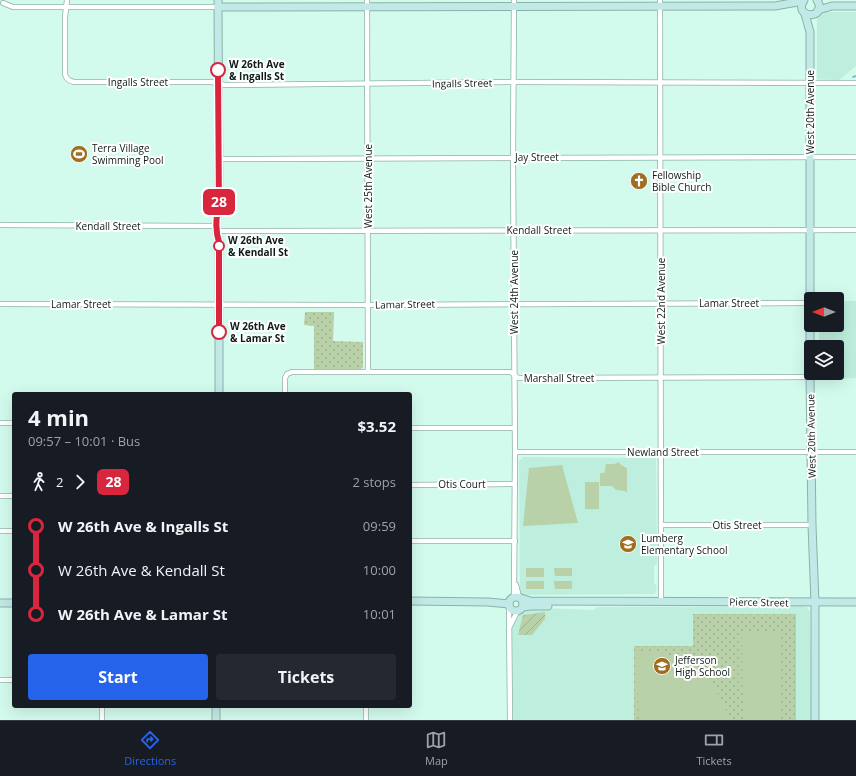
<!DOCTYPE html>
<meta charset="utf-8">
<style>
body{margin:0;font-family:"Open Sans",sans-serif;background:#242831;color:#f1f3f6;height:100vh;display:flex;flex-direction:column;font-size:15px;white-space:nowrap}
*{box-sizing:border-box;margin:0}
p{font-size:13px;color:#9ea1a6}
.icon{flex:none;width:22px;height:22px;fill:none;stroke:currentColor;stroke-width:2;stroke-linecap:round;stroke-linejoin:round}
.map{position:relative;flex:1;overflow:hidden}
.side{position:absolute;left:12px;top:392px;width:400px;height:316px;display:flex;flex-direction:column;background:#171b24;border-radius:4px;box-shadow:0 4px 16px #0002}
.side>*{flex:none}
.badge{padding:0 8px;border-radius:6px;font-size:14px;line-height:26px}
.needle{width:26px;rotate:270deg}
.controls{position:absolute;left:804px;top:292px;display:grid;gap:8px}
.controls a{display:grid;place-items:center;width:40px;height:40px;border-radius:4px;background:#171b24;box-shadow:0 4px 16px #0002;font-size:20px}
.map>.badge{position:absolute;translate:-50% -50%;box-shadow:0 0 0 2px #fff}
.legs{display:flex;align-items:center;gap:6px;height:44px;padding:0 16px;font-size:13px}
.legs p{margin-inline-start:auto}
.head{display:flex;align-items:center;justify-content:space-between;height:68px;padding:0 16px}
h1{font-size:22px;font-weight:700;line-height:30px}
.button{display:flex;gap:8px;margin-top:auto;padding:8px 16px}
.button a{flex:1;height:46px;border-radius:4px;background:#2563eb;color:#fff;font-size:16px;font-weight:700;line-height:46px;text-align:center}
.button a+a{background:#242831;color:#f1f3f6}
ul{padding:0 16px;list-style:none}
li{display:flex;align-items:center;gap:14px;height:44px;font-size:15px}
li i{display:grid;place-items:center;width:6px;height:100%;margin:0 5px;background:currentColor}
li i::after{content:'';width:10px;height:10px;margin:-5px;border:3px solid;border-radius:50%;background:#171b24}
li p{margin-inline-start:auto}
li:first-child i{background:linear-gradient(#0000 50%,currentColor 0)}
li:last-child i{background:linear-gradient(currentColor 50%,#0000 0)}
.tabs{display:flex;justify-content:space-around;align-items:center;height:56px;border-top:1px solid #363941;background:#171b24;font-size:11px;color:#9ea1a6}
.tabs a{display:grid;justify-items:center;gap:2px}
.tabs .current{color:#2563eb}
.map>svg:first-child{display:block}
.built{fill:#beefde}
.grass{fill:url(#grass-dots)}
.park{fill:#b9d1a9}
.garden{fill:url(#garden-furrows)}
.water{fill:#5ab6c7}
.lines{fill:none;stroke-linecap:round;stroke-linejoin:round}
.stream{stroke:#5ab6c7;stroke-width:1.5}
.street-casing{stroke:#8cb2a5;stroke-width:6}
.secondary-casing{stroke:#8cb2a5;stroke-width:9}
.street{stroke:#fff;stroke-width:4.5}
.secondary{stroke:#c1e9e8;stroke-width:7}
.line-1-casing{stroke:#fff;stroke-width:9}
.line-1{stroke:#d7263d;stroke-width:6}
.stop-1-dot{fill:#fff;stroke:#d7263d;stroke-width:2}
.labels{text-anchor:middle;stroke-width:4;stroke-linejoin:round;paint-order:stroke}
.stop-label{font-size:10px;font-weight:bold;fill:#0d1c18;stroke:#fefefe;text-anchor:start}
.street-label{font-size:10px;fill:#0d1c18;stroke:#fefefe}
.poi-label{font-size:10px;fill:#0d1c18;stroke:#fefefe;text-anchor:start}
</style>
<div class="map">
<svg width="856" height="720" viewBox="0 0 856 720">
<defs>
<pattern id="grass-dots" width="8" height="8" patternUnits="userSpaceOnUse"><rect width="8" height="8" fill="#b9d1a9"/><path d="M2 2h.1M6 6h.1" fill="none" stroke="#9eb391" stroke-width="1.8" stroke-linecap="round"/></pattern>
<pattern id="garden-furrows" width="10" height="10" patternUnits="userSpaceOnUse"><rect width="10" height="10" fill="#b9d1a9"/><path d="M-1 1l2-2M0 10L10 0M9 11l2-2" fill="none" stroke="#9eb391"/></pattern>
</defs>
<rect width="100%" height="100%" fill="#d3fbed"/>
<g class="built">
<polygon points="817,12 856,12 856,66 839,80 817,79"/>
<polygon points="837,301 856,301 856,378 819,380 819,373 837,373 837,347 819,347 819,325 837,325"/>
<polygon points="523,457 656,458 657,564 654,566 654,583 657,586 655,594 521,595 520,594 519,461"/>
<polygon points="802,606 807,607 810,612 811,720 513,720 512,613 513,609 517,607 593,610 597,607"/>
</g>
<g class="grass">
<polygon points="305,312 334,312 333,341 363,342 363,368 360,369 314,369 314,326 304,325"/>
<polygon points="693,614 796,614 796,720 634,720 634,646 693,646"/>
</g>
<g class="park">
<polygon points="619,462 621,465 627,468 627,493 625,491 616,490 612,486 600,486 600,473 604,473 605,471 606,464 614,464"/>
<polygon points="562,465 578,523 523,526 529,468"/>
<rect x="585" y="482" width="14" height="27"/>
<rect x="526" y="568" width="18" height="9"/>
<polygon points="554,568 572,568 572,576 555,576"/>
<rect x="526" y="581" width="18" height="8"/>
<polygon points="554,581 572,581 572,589 555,589"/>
<polygon points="742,631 779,631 780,720 743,720"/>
<path d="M 650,651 C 681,656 702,666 718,694 C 723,702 727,710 728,720 L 639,720 L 635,653 Z"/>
</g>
<polygon class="garden" points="545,612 545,619 532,635 518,635 523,615"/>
<polygon class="water" points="84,152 85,158 72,158 73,153"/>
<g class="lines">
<polyline class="stream" points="853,77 856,76"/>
<defs>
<g id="street">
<path d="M 67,0 L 65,17 L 65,74 C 66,79 69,81 74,82 L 212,82 L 225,85 L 514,82 L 856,83"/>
<polyline points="367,0 368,372"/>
<polyline points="514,0 513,157 515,452 514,597"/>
<polyline points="660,0 661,602"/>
<polyline points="3,3 13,7 218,7"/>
<polyline points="219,159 856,157"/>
<polyline points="0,225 217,226"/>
<polyline points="221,231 856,230"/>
<polyline points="0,304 368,305 810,303"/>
<polyline points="285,394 285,378 287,374 292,372 511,372 518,378 810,377"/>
<polyline points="0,423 14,423"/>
<polyline points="410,428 515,428"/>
<polyline points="515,452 856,452"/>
<polyline points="410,485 515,484"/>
<polyline points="0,496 14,496"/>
<polyline points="661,525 812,525"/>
<polyline points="0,531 14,531"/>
<polyline points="410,541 515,541"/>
<polyline points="516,585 519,597"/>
<polyline points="509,607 510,720"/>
<polyline points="510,626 517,612"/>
<polyline points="0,680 14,680"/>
<polyline points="102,706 102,720"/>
<polyline points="366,706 366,720"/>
</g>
<g id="secondary">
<path d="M 218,0 L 219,210 C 215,218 216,233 219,242 L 219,394"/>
<path d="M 804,0 C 792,19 829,20 817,0"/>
<polyline points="218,7 775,6 803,1"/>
<polyline points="818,10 832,6 856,6"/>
<polyline points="805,14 810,32 810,377 812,525 815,603 815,720"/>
<circle cx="516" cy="604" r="7"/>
<polyline points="521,598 530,601 856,602"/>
<polyline points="410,601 488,602 509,604"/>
<polyline points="0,603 14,603"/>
<polyline points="523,607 531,606 548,606"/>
<polyline points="216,706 216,720"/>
</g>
</defs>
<use href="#street" class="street-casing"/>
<use href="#secondary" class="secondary-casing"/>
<use href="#street" class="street"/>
<use href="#secondary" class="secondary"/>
</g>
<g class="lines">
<defs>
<path id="line-1" d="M 218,70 L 219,210 C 215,218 216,233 219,242 L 219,332"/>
</defs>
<use href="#line-1" class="line-1-casing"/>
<use href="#line-1" class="line-1"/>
</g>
<defs>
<symbol id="stadium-disc" viewBox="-11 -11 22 22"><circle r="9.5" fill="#9e6e21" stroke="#fefefe"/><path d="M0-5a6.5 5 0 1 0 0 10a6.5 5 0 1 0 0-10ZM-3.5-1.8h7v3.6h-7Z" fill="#fff"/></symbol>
<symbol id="church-disc" viewBox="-11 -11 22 22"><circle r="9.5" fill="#9e6e21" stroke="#fefefe"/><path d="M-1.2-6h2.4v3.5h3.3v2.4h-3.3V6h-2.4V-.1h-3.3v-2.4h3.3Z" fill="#fff"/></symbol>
<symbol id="school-disc" viewBox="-11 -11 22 22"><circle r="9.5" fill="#9e6e21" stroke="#fefefe"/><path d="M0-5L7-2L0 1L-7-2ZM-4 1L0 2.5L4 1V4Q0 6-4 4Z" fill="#fff"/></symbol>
</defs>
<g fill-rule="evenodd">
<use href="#stadium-disc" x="69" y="144" width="20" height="20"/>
<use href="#church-disc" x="629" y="171" width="20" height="20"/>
<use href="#school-disc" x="618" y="534" width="20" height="20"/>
<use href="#school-disc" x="652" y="656" width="20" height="20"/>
</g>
<g class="stop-1-dot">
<circle cx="218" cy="70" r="7"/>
<circle cx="219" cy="246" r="5"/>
<circle cx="219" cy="332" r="7"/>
</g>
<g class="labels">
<g class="stop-label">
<text x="229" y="68">W 26th Ave<tspan x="229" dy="12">&amp; Ingalls St</tspan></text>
<text x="228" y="244">W 26th Ave<tspan x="228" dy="12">&amp; Kendall St</tspan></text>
<text x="230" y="330">W 26th Ave<tspan x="230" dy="12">&amp; Lamar St</tspan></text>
</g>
<g class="street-label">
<text x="138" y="86">Ingalls Street</text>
<text transform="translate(462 83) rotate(-1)" y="4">Ingalls Street</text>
<text transform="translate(810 112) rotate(-90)" y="4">West 20th Avenue</text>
<text x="537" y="161">Jay Street</text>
<text transform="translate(368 186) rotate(-90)" y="4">West 25th Avenue</text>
<text x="108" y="230">Kendall Street</text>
<text x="539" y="234">Kendall Street</text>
<text transform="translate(514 292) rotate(-90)" y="4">West 24th Avenue</text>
<text transform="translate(661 301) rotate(-90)" y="4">West 22nd Avenue</text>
<text x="729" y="307">Lamar Street</text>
<text x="81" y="308">Lamar Street</text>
<text transform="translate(405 304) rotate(-1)" y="4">Lamar Street</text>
<text x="559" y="382">Marshall Street</text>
<text transform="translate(811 436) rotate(-91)" y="4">West 20th Avenue</text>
<text x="663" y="456">Newland Street</text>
<text x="462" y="488">Otis Court</text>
<text x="737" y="529">Otis Street</text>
<text transform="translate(759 602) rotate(1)" y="4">Pierce Street</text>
</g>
<g class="poi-label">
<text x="92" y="152">Terra Village<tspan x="92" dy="12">Swimming Pool</tspan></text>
<text x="652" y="179">Fellowship<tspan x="652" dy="12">Bible Church</tspan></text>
<text x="641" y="542">Lumberg<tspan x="641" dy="12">Elementary School</tspan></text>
<text x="675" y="664">Jefferson<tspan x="675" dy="12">High School</tspan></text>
</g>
</g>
</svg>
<div class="controls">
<a><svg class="needle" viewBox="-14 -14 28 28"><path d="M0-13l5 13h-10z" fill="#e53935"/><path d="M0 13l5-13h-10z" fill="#9ea1a6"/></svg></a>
<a><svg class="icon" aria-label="layers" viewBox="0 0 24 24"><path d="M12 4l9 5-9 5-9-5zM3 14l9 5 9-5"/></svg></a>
</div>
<b class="badge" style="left:219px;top:202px;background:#d7263d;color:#fff">28</b>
<section class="side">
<div class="head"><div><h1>4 min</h1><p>09:57 – 10:01 · Bus</p></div><b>$3.52</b></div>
<div class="legs"><svg class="icon" aria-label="walk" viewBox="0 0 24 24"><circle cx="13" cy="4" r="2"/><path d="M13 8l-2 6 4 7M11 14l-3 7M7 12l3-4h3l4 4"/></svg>2<svg class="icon" aria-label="forward" viewBox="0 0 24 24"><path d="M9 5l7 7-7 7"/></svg><b class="badge" style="background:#d7263d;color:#fff">28</b><p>2 stops</p></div>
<ul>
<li><i style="color:#d7263d"></i><b>W 26th Ave &amp; Ingalls St</b><p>09:59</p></li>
<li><i style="color:#d7263d"></i><span>W 26th Ave &amp; Kendall St</span><p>10:00</p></li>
<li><i style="color:#d7263d"></i><b>W 26th Ave &amp; Lamar St</b><p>10:01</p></li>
</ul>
<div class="button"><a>Start</a><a>Tickets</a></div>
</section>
</div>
<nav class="tabs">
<a class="current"><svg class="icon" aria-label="directions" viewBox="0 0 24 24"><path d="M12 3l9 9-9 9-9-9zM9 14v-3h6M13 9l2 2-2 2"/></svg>Directions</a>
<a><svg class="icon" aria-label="map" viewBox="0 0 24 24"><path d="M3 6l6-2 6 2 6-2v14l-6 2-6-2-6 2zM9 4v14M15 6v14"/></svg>Map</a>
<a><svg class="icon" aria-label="tickets" viewBox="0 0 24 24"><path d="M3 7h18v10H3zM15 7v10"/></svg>Tickets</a>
</nav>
